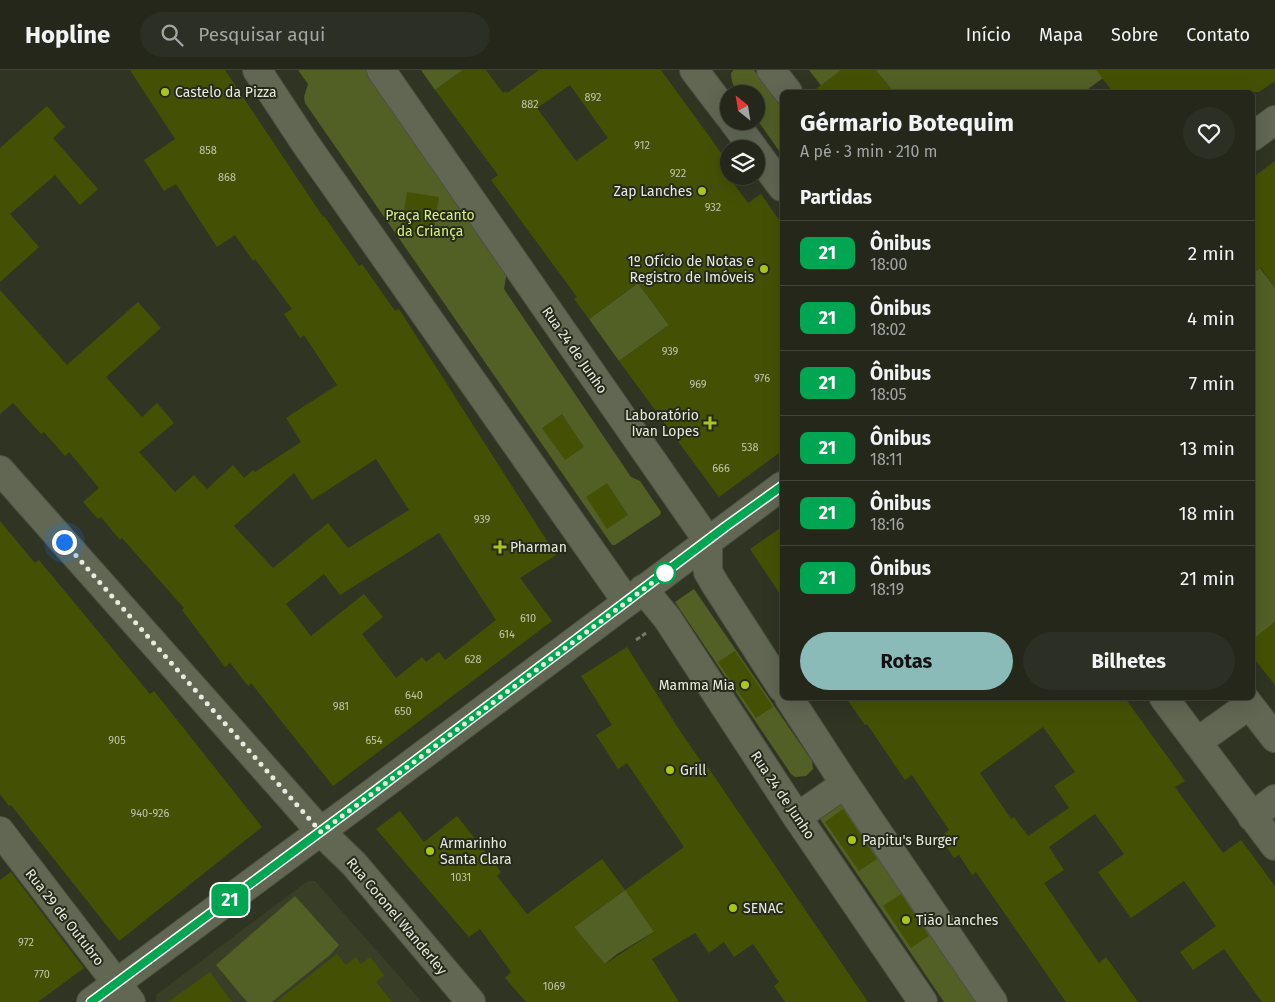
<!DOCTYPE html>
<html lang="pt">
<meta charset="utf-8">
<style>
body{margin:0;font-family:"Fira Sans",sans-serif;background:#2c2f23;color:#f1f3f6;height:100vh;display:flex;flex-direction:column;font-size:19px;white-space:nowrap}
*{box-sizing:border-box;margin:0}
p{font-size:16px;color:#a3a5a2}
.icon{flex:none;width:28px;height:28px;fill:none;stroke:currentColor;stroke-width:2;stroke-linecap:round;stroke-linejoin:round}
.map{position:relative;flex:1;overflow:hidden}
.drawer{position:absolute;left:780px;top:20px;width:475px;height:610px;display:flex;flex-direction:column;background:#24271a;border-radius:8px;box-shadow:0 5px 20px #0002,0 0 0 1px #414439}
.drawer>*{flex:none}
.badge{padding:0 10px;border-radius:8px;font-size:18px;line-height:32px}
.needle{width:32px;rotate:330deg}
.tools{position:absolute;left:720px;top:15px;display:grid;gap:10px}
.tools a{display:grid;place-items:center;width:45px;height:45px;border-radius:50%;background:#24271a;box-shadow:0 5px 20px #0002,0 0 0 1px #414439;font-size:25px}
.you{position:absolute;width:25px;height:25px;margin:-12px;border:4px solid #fff;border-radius:50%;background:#1a73e8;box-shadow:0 0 0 8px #1a73e833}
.map>.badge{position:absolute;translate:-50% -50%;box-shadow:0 0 0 2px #fff}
h2{padding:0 20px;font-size:19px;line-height:45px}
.round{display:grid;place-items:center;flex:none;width:52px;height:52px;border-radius:26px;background:#2c2f23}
.headline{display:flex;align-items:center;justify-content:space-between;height:85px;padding:0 20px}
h1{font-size:24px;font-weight:700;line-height:38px}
.cta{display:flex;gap:10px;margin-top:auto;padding:10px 20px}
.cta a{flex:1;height:58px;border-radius:30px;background:#8bbbb9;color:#111;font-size:20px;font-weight:700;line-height:58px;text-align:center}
.cta a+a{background:#2c2f23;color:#f1f3f6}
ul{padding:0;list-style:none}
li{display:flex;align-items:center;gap:15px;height:65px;padding:0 20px;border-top:1px solid #414439}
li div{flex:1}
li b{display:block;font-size:19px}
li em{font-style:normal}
li .badge{min-width:55px;font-weight:700;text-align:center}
header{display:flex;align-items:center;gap:30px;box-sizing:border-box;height:70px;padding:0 25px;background:#24271a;border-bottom:1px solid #414439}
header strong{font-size:24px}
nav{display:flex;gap:28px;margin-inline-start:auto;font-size:18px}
.search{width:350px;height:45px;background:#2c2f23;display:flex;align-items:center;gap:12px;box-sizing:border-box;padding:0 18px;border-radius:28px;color:#a3a5a2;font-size:19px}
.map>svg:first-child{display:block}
.built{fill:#383f26}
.green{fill:#525f25}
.building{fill:#445105;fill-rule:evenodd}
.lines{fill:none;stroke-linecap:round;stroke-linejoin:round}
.minor-casing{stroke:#4e5242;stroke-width:30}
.tertiary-casing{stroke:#4e5242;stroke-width:30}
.secondary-casing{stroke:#4e5242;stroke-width:30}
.path{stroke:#777b6c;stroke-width:3;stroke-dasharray:5 2.5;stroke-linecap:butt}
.minor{stroke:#616753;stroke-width:28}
.tertiary{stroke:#616753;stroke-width:28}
.secondary{stroke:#616753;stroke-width:28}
.line-casing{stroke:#fff;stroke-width:11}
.line{stroke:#00a651;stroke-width:8}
.walk{stroke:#e7eadf;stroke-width:5;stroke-dasharray:0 9}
.poi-dot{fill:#a8c71c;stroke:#262a19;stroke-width:2}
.stop-dot{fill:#fff;stroke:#00a651;stroke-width:2.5}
.labels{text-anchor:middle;stroke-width:4;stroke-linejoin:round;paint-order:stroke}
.number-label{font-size:11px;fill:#bec4a8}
.poi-label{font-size:14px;fill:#e7eadf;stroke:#262a19;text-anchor:start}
.park-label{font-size:14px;fill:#d6f27b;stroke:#262a19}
.street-label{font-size:14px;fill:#e7eadf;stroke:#262a19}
</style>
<header>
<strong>Hopline</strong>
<div class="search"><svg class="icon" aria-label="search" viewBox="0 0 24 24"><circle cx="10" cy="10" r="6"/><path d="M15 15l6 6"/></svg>Pesquisar aqui</div>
<nav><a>Início</a><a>Mapa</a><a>Sobre</a><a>Contato</a></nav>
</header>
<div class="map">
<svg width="1275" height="932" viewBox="0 0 1275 932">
<rect width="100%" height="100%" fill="#303423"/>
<polygon class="built" points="309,811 315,811 422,932 156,932 156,925 305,813"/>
<g class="green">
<polygon points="298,0 366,0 507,202 504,219 631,407 640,411 661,442 660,445 615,475 612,475 305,33 304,27 308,14"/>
<polygon points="421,0 463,0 435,20"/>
<path d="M 734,0 L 754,0 L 782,38 L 782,85 L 756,48 L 756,24 L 739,24 C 734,17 731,12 731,3 Z"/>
<polygon points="809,0 1114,0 1084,22 826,22"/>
<polygon points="1260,198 1275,218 1275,552 1253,570 1252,204"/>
<polygon points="638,213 669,255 619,291 589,249"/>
<polygon points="694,519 812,691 813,699 806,706 795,707 791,704 675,532"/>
<polygon points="842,734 978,932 944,932 820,749"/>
<polygon points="625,820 672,851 617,884 589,907 586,872 574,857"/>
<polygon points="295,826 339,875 330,885 272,932 247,932 216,895"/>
</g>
<g class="building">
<path d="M 130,0 L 225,0 L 323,147 L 324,146 L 359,196 L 362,194 L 395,241 L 399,239 L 556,485 L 520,508 L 552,551 L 333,716 L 251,613 L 248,616 L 230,593 L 225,597 L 182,540 L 184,538 L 122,468 L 120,470 L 101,447 L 98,449 L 83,432 L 99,418 L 69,382 L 65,386 L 44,362 L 41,364 L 13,333 L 0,344 L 0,220 L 67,295 L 138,232 L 161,258 L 106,307 L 142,347 L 157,333 L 174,353 L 139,382 L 175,422 L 194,405 L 207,419 L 233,395 L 244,408 L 253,400 L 255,402 L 301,372 L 286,348 L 337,315 L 304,265 L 300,268 L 284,244 L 292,239 L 255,189 L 253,191 L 235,165 L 217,177 L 176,114 L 164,121 L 144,90 L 175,69 ZM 376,389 L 409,440 L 348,478 L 328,453 L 273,498 L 234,456 L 294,403 L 312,430 ZM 439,463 L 496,550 L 445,590 L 439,582 L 426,592 L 422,587 L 396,608 L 362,564 L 383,547 L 364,524 L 311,566 L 286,534 L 324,504 L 340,525 Z"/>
<path d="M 463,0 L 486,0 L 503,23 L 506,21 L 507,23 L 539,0 L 661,0 L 727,91 L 720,95 L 748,133 L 761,124 L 782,154 L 782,381 L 719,427 L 619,291 L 669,255 L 638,213 L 589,249 L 574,229 L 577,227 L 491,110 L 498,105 L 435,20 ZM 570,15 L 608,68 L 576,91 L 537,38 Z"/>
<polygon points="841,0 876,0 894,22 812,22"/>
<polygon points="1096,0 1275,0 1275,11 1259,22 1113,22"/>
<polygon points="47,36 65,57 53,68 98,119 80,135 55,105 10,144 39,177 0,212 0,78"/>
<polygon points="1275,91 1275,218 1261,198 1252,204 1252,108"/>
<polygon points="407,122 439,127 433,165 401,160"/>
<polygon points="562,344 584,377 565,390 542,358"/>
<polygon points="607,413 628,445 607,459 586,427"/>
<polygon points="0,451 35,493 39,490 150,624 154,621 262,757 119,871 11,735 9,736 0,724"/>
<polygon points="782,457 782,527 750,479"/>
<polygon points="1275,552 1275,615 1252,586 1252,570"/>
<path d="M 627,577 L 680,661 L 705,697 L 707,696 L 868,932 L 785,932 L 774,916 L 779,912 L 753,874 L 734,887 L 724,872 L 709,883 L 695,863 L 652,889 L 679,932 L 526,932 L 505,908 L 511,902 L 480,859 L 469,867 L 376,759 L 400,741 L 424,772 L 457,746 L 501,802 L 497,806 L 527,844 L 602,789 L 625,820 L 684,777 L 627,693 L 618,699 L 596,665 L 612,655 L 581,606 ZM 625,820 L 654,862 L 605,894 L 574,857 Z"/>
<polygon points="735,581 773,637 756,648 718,592"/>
<path d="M 846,628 L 1125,628 L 1185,711 L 1175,717 L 1223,783 L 1241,770 L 1275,816 L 1275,932 L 1262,932 L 1224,879 L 1193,900 L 1180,882 L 1216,856 L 1184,811 L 1131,848 L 1098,802 L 1124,784 L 1095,744 L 1049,777 L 1064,800 L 1044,813 L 1099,893 L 1106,887 L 1138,932 L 1066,932 L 976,802 L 972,805 L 959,785 L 954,788 L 940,767 L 949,760 L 912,705 L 905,710 L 867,654 L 865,655 ZM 1043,657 L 1075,702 L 1054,716 L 1069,738 L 1028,766 L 1014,747 L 1011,749 L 980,703 Z"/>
<polygon points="843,739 877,789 859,801 825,752"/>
<polygon points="11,802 84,898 38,932 0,932 0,810"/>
<polygon points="901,824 929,866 911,878 883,836"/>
<polygon points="337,884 346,895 356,887 361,894 370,887 384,905 376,912 392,932 276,932"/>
<polygon points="210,902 232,932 168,932"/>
</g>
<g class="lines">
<defs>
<g id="minor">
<polyline points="257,0 305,73 627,532"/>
<polyline points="381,0 708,471 708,502 715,514 782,618"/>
<polyline points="0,400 321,762 354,794 471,932"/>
<polyline points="643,519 667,548 797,747 923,932"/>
<polyline points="789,628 845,714 993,932"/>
<polyline points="797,747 845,714"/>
<polyline points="0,761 131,932"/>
</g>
<g id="tertiary">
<polyline points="694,0 729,46"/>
<polyline points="771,0 788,22"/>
<polyline points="733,51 754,79"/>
<polyline points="756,82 782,117"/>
<polyline points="1164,628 1275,776"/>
<polyline points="1244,628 1275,668"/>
<polyline points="1197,672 1249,635"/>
<polyline points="1252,747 1275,729"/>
</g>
<g id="secondary">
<polyline points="1252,67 1275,50"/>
<polyline points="91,932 363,730 782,416"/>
</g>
</defs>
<use href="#minor" class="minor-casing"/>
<use href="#tertiary" class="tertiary-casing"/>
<use href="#secondary" class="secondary-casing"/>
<polyline class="path" points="636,570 646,563"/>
<use href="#minor" class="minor"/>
<use href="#tertiary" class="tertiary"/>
<use href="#secondary" class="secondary"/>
</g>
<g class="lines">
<defs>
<polyline id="line" points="91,932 363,730 725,457 782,416"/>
</defs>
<use href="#line" class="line-casing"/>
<use href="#line" class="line"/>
<polyline class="walk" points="64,472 321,762 669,500 665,503"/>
</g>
<g class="poi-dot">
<circle cx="165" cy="22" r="5"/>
<circle cx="702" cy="121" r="5"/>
<circle cx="764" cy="199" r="5"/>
<path d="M707.5 345.5h5v5h5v5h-5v5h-5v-5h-5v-5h5z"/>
<path d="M497.5 469.5h5v5h5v5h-5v5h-5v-5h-5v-5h5z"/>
<circle cx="745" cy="615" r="5"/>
<circle cx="670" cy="700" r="5"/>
<circle cx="852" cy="770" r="5"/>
<circle cx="430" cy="781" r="5"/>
<circle cx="733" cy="838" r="5"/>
<circle cx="906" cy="850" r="5"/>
</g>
<circle class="stop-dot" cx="665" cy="503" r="10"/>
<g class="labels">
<g class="number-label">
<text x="593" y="31">892</text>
<text x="530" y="38">882</text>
<text x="642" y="79">912</text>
<text x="208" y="84">858</text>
<text x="678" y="107">922</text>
<text x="227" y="111">868</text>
<text x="713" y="141">932</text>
<text x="670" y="285">939</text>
<text x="762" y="312">976</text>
<text x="698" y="318">969</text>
<text x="750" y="381">538</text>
<text x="721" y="402">666</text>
<text x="482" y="453">939</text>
<text x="528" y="552">610</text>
<text x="507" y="568">614</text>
<text x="473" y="593">628</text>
<text x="414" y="629">640</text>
<text x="341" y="640">981</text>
<text x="403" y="645">650</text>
<text x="117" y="674">905</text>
<text x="374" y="674">654</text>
<text x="150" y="747">940-926</text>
<text x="461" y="811">1031</text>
<text x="26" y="876">972</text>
<text x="42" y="908">770</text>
<text x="554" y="920">1069</text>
</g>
<g class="poi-label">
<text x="175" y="27">Castelo da Pizza</text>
<text x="692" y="126" text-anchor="end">Zap Lanches</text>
<text x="754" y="196" text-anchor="end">1º Ofício de Notas e<tspan x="754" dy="16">Registro de Imóveis</tspan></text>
<text x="699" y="350" text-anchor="end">Laboratório<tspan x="699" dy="16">Ivan Lopes</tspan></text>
<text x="510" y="482">Pharman</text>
<text x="735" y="620" text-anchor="end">Mamma Mia</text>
<text x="680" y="705">Grill</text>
<text x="862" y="775">Papitu's Burger</text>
<text x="440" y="778">Armarinho<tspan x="440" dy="16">Santa Clara</tspan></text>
<text x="743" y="843">SENAC</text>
<text x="916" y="855">Tião Lanches</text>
</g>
<g class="park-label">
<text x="430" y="150">Praça Recanto<tspan x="430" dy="16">da Criança</tspan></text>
</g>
<g class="street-label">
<text transform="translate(575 280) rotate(55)" y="5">Rua 24 de Junho</text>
<text transform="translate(783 725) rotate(56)" y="5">Rua 24 de Junho</text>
<text transform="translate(397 846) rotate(50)" y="5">Rua Coronel Wanderley</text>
<text transform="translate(65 847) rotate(52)" y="5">Rua 29 de Outubro</text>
</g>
</g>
</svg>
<div class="tools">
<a><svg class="needle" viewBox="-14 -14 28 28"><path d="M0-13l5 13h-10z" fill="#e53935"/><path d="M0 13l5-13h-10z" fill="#a3a5a2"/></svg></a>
<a><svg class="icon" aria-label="layers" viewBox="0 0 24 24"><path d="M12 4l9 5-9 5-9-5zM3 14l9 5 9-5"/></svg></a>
</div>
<div class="you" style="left:64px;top:472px"></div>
<b class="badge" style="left:230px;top:830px;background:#00a651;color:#fff">21</b>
<section class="drawer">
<div class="headline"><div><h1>Gérmario Botequim</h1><p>A pé · 3 min · 210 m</p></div><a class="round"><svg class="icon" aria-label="heart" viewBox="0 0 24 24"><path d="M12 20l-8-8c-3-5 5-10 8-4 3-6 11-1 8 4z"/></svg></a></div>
<h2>Partidas</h2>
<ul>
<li><span class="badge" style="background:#00a651;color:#fff">21</span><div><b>Ônibus</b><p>18:00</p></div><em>2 min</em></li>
<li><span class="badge" style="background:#00a651;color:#fff">21</span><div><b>Ônibus</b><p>18:02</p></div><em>4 min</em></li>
<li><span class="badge" style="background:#00a651;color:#fff">21</span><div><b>Ônibus</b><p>18:05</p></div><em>7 min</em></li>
<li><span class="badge" style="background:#00a651;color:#fff">21</span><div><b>Ônibus</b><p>18:11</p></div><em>13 min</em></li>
<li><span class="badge" style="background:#00a651;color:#fff">21</span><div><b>Ônibus</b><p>18:16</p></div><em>18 min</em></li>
<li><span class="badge" style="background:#00a651;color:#fff">21</span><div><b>Ônibus</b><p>18:19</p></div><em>21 min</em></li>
</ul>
<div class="cta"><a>Rotas</a><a>Bilhetes</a></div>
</section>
</div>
